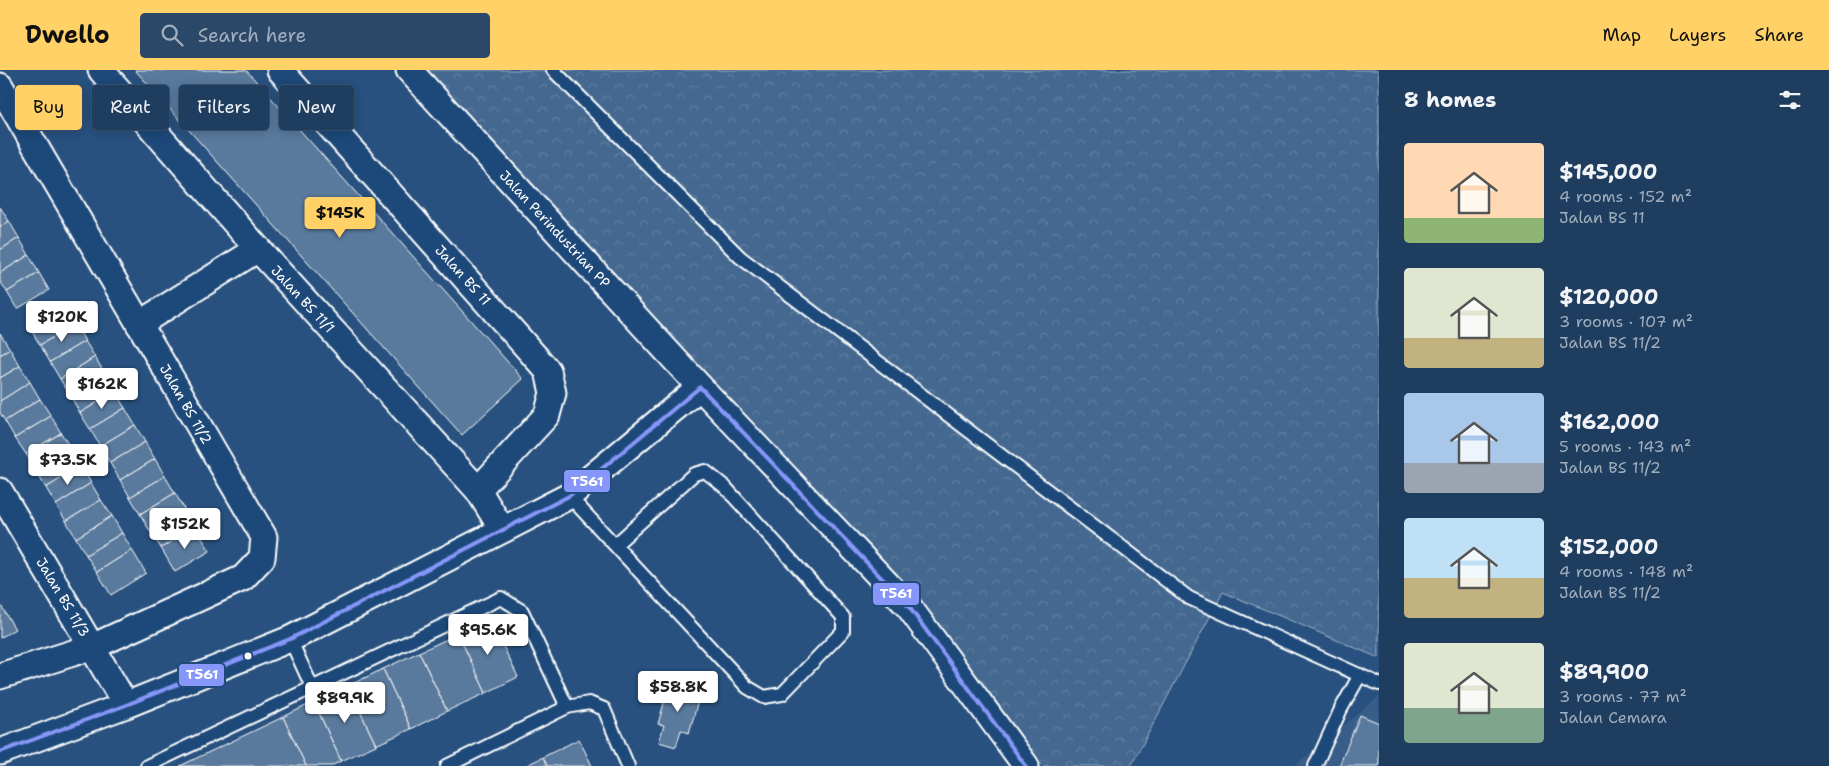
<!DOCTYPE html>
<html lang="en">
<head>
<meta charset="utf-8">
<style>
	:root { --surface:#1e3d5f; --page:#2b4868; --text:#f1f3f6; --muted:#a1aebd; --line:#3c5674; --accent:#ffd166 }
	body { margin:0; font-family:"Shantell Sans",sans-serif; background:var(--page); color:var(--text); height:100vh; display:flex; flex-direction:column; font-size:19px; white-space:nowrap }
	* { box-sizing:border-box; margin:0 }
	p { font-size:16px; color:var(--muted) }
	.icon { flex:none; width:28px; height:28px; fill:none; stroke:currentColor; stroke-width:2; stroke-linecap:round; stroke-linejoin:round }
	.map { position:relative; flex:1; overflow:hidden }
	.drawer { display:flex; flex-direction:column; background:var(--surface); width:450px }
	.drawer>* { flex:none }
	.hud { position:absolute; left:15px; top:15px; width:475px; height:45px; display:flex; gap:10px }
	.price { position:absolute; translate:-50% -42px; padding:0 11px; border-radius:5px; background:#fff; color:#222; font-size:16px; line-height:32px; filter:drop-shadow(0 1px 2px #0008) }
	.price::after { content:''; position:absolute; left:50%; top:30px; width:15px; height:11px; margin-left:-8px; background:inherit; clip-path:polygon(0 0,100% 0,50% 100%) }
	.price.selected { background:var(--accent); color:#111 }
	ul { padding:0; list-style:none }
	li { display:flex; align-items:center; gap:15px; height:125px; padding:0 25px }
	li span { display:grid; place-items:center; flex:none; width:140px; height:100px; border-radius:5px; color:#555 }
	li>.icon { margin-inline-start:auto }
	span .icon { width:60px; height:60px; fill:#fffc; stroke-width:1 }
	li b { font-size:21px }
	h2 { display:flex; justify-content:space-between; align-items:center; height:60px; padding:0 25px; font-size:21px }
	.chip { padding:0 18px; border-radius:5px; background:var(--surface); box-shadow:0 2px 12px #0003,0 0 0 1px var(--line); font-size:18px; line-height:45px }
	.chip.selected { background:var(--accent); color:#111 }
	header { display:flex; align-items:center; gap:30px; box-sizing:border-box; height:70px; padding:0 25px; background:var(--accent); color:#111 }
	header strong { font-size:24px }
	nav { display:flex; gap:28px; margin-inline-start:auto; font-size:18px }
	.search { width:350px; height:45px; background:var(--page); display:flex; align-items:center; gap:12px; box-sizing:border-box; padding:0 18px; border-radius:5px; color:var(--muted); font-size:19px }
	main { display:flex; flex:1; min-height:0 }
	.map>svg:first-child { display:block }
	.built { fill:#375d88 }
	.forest { fill:url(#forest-crowns); stroke:#a2b4c8 }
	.building { fill:#5a7a9d; stroke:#fff }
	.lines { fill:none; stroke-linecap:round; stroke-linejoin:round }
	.service-casing { stroke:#fff; stroke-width:16 }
	.minor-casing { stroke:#fff; stroke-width:29 }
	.service { stroke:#1f4a7a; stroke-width:12 }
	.minor { stroke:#1f4a7a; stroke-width:25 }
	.bus-1-casing { stroke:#1f4a7a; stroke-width:8 }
	.bus-1 { stroke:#8697f9; stroke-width:4 }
	.bus-dot { fill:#fff; stroke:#1f4a7a; stroke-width:2 }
	.labels { text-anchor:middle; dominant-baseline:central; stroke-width:4; stroke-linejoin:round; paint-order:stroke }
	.street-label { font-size:14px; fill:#fff; stroke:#1f4a7a }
	.line-badge { stroke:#1f4a7a; stroke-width:2 }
	.badge-label { font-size:14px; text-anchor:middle; font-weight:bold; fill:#fff }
</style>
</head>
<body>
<header>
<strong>Dwello</strong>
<div class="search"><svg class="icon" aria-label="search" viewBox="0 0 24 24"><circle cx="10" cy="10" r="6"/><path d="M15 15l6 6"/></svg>Search here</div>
<nav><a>Map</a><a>Layers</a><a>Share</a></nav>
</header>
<main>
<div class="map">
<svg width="1379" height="696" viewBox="0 0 1379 696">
	<defs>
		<pattern id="forest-crowns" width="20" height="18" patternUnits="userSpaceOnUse" patternTransform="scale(1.25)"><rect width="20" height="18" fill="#446890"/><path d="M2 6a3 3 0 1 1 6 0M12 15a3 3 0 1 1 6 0" fill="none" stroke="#607fa1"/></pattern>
	</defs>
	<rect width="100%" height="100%" fill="#28517f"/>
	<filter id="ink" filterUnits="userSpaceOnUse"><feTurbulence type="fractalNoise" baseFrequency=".02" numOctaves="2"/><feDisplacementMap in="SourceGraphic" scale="10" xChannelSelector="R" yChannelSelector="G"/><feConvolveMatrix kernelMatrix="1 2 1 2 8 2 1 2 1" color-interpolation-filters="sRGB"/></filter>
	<g filter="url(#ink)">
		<polygon class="built" points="1379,627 1379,696 1294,696"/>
		<polygon class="forest" points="424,0 1379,0 1379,588 1223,522 1131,696 1043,696"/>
		<g class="building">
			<polygon points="135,0 246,0 523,309 462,365"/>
			<polygon points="0,137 9,151 0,157"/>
			<polygon points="9,151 19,168 0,180 0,157"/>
			<polygon points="19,168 29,185 0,203 0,180"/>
			<polygon points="29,185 39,203 7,222 0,211 0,203"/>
			<polygon points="39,203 49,220 17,239 7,222"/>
			<polygon points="63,234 75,254 40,275 28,255"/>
			<polygon points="75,254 85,271 50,292 40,275"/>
			<polygon points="0,263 10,279 0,285"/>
			<polygon points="85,271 95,287 60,309 50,292"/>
			<polygon points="10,279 20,296 0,308 0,285"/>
			<polygon points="95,287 105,304 70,325 60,309"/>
			<polygon points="20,296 30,312 0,331 0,308"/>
			<polygon points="105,304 115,322 80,343 70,325"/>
			<polygon points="30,312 40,329 5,351 0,343 0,331"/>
			<polygon points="115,322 125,338 90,359 80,343"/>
			<polygon points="40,329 51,346 15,368 5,351"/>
			<polygon points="125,338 135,355 100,376 90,359"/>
			<polygon points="51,346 61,363 26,384 15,368"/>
			<polygon points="135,355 145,372 110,393 100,376"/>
			<polygon points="61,363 71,379 36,401 26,384"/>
			<polygon points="145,372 155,389 120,410 110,393"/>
			<polygon points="71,379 81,396 46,418 36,401"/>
			<polygon points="155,389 165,406 130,427 120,410"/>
			<polygon points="81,396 91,413 56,435 46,418"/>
			<polygon points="165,406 175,423 140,444 130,427"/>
			<polygon points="91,413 101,430 66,451 56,435"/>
			<polygon points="175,423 185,440 150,461 140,444"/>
			<polygon points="101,430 112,446 76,468 66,451"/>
			<polygon points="185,440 195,457 161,478 150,461"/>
			<polygon points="112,446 122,463 86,485 76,468"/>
			<polygon points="195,457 210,481 175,502 161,478"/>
			<polygon points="122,463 132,480 97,502 86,485"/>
			<polygon points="132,480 146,503 111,525 97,502"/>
			<polygon points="0,534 15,559 0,568"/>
			<polygon points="490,549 518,607 486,623 458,564"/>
			<polygon points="458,564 486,623 447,641 419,582"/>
			<polygon points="419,582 447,641 411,659 383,599"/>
			<polygon points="383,599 411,659 376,675 348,616"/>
			<polygon points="670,612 701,621 689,663 681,660 676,677 659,672 664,655 658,654"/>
			<polygon points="348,616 376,675 341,691 314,632"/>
			<polygon points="314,632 341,691 331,696 306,696 283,647"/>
			<polygon points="1360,645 1379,653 1379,696 1339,696"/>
			<polygon points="283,647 306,696 180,696"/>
			<polygon points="579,669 592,696 547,696 543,687"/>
			<polygon points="543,687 547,696 525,696"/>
		</g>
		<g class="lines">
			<g class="service-casing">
				<g id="service">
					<polyline points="553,0 740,187 1189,528 1379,614"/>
					<polyline points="569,426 747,617 764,627 782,624 843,561 843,547 725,417 705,401 694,404 615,475"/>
					<polyline points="290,569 313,619"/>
					<polyline points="147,696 501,528 522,541 567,637 589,633 604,639 628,696"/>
					<polyline points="447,696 567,637"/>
					<polyline points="1315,696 1341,639 1360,605"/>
				</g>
			</g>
			<g class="minor-casing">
				<g id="minor">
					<polyline points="101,0 258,179 478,420 502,459"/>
					<polyline points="280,0 548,301 553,323 547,345 478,420"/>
					<polyline points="409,0 700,317 909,537 1026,696"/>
					<polyline points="0,16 264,467 262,488 243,508 92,577 0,606"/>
					<polyline points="139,254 258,179"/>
					<polyline points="0,421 126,635"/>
					<polyline points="0,682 126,635 290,569 569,426 700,317"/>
				</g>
			</g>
			<use href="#service" class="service"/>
			<use href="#minor" class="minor"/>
			<g class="bus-1-casing">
				<polyline id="bus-1" points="0,682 126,635 290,569 569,426 700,317 909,537 1026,696"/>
			</g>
			<use href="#bus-1" class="bus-1"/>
		</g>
	</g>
	<circle class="bus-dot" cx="248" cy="586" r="4.5"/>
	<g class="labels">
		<g class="street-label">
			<text transform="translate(555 159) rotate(47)">Jalan Perindustrian PP</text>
			<text transform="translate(463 205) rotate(48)">Jalan BS 11</text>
			<text transform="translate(303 229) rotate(47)">Jalan BS 11/1</text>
			<text transform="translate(186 334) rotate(60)">Jalan BS 11/2</text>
			<text transform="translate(63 527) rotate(59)">Jalan BS 11/3</text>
		</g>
	</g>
	<g class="line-badge">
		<rect x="563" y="399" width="48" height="24" rx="5" fill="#8697f9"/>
		<rect x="872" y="512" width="48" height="24" rx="5" fill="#8697f9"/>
		<rect x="178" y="593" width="47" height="24" rx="5" fill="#8697f9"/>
	</g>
	<g class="badge-label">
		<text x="587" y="416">T561</text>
		<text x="896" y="528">T561</text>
		<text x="202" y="609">T561</text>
	</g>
</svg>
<b class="price selected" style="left:340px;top:169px">$145K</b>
<b class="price" style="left:62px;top:273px">$120K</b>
<b class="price" style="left:102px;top:340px">$162K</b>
<b class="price" style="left:68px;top:416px">$73.5K</b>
<b class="price" style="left:185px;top:480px">$152K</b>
<b class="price" style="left:488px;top:586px">$95.6K</b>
<b class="price" style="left:678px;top:643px">$58.8K</b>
<b class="price" style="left:345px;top:654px">$89.9K</b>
<div class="hud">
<a class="chip selected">Buy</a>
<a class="chip">Rent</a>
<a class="chip">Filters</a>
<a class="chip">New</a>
</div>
</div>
<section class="drawer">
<h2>8 homes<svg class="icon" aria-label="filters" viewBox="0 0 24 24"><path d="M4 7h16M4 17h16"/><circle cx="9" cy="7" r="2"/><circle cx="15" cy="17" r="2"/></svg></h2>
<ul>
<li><span style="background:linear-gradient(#ffd9b3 75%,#8fb573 0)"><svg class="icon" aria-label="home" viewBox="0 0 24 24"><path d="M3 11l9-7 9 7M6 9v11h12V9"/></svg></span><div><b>$145,000</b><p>4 rooms · 152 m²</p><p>Jalan BS 11</p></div></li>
<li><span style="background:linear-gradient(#dfe7d0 70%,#c2b280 0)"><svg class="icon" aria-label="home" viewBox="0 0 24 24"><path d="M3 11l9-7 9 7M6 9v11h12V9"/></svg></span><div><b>$120,000</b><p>3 rooms · 107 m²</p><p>Jalan BS 11/2</p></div></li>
<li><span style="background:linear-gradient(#a9c7e8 70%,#9aa5b1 0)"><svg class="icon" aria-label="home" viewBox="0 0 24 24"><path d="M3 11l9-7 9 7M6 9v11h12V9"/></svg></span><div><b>$162,000</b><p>5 rooms · 143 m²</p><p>Jalan BS 11/2</p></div></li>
<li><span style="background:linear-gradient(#bfe0f5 60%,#c2b280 0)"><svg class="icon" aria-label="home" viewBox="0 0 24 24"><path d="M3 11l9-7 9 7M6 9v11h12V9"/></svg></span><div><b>$152,000</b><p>4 rooms · 148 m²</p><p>Jalan BS 11/2</p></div></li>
<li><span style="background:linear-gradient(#dfe7d0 65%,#7fa58c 0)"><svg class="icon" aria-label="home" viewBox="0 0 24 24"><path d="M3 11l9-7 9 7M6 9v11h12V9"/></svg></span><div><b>$89,900</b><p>3 rooms · 77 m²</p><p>Jalan Cemara</p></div></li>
</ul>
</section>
</main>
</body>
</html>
